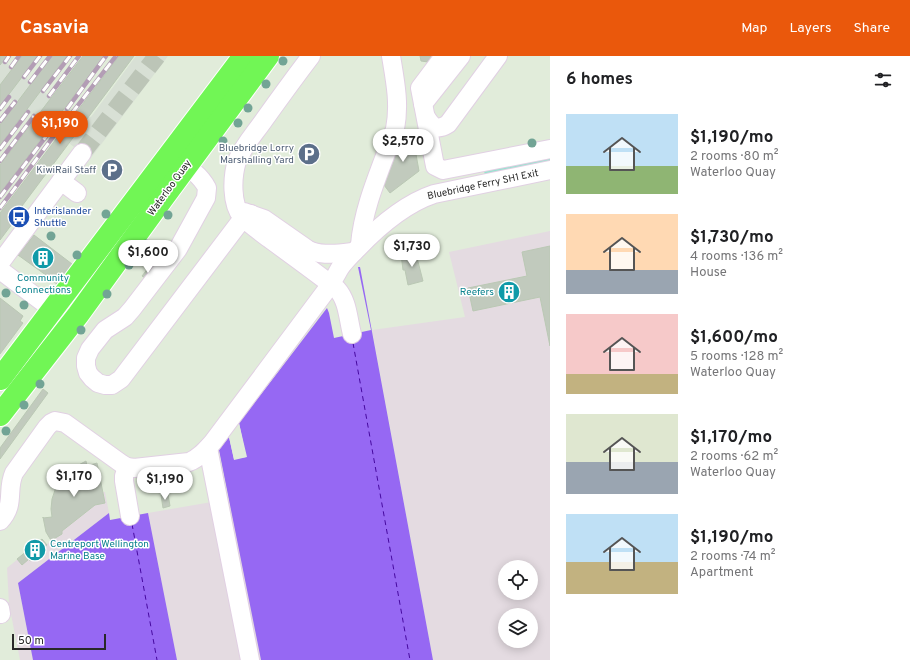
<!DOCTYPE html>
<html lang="en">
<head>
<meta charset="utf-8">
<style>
	:root { --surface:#fff; --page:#f6f6f6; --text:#202124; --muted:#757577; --accent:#ea580c }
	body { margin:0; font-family:Overpass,sans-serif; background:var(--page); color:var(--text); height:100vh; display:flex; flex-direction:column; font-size:15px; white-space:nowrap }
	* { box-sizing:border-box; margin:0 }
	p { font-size:13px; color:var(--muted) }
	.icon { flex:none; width:22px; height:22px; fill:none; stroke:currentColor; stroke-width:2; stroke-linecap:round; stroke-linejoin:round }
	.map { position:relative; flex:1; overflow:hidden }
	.panel { display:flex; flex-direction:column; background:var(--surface); width:360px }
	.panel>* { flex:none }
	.buttons { position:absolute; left:498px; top:504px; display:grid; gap:8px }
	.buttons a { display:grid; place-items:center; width:40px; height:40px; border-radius:50%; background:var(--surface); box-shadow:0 2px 10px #0003; font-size:20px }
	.scale { position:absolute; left:12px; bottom:10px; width:94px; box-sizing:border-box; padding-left:4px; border:2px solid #292929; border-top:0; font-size:11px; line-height:14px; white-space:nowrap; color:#292929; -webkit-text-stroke:3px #fff; paint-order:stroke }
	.price { position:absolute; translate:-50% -34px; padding:0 9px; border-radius:14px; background:#fff; color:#222; font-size:13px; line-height:26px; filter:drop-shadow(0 1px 2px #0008) }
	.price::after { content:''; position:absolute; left:50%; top:24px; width:12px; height:9px; margin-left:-6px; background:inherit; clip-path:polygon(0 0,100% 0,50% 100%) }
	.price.current { background:var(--accent); color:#fff }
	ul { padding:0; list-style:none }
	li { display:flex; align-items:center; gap:12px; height:100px; padding:0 16px }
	li span { display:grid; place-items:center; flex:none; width:112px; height:80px; border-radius:0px; color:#555 }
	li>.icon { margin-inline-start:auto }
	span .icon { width:48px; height:48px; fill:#fffc; stroke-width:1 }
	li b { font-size:17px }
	h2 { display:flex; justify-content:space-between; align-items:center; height:48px; padding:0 16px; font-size:17px }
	header { display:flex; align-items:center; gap:24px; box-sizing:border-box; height:56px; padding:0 20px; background:var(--accent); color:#fff }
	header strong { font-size:19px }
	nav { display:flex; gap:22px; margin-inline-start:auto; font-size:14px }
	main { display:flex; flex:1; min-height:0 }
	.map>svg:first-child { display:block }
	.industrial { fill:#e4dbe1; fill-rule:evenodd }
	.green { fill:#94e5cf }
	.plaza { fill:#d8e0d5 }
	.water { fill:#9668f3 }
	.pier { fill:#e1ecda }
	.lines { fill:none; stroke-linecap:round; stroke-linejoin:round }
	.ferry { stroke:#45089f; stroke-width:1; stroke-dasharray:5 4; stroke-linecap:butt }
	.building { fill:#c1cabd; stroke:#bac8b4 }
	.minor-tunnel { stroke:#bcc5b7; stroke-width:18; stroke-dasharray:18 9; stroke-linecap:butt }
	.minor-casing { stroke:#e1d0e3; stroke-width:20 }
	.major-casing { stroke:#fff; stroke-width:24 }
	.minor { stroke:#fff; stroke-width:18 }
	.major { stroke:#71f655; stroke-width:22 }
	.rail-casing { stroke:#b39db5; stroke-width:4.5 }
	.rail { stroke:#fff; stroke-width:3; stroke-dasharray:9; stroke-linecap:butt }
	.tree { fill:#72a495 }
	.labels { text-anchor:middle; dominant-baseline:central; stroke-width:3; stroke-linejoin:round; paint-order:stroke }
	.service-label { font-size:10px; fill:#4e5e75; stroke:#fff; text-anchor:end }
	.street-label { font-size:10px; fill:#292929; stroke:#fff }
	.transit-label { font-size:10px; fill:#164399; stroke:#fff; text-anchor:start }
	.culture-label { font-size:10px; fill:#0d838f; stroke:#fff }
</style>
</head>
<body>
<header>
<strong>Casavia</strong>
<nav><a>Map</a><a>Layers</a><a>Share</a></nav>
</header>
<main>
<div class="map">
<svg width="550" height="604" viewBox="0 0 550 604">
	<rect width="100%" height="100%" fill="#e1ecda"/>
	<g class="industrial">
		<path d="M550 175V604H433L372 274 465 261 449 196ZM505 511H531V537H505ZM505 559H531V585H505Z"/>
		<polygon points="103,436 105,436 109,457 18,527 33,604 20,604 9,548 7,512 18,503 29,503 30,504 36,497 51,485 52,486 52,484 62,478 62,475 95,449 105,447"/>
		<polygon points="229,443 261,604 177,604 148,457"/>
	</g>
	<polygon class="green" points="550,102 550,107 485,120 484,114"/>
	<polygon class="plaza" points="136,0 168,0 90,103 0,35 0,2 78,62 91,61"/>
	<g class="water">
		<polygon points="358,211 360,211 433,604 261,604 219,394 229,381 234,403 246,401 239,367 327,252 329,257 334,282 371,274"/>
		<polygon points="109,457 110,464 148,457 177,604 33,604 18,527"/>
	</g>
	<polygon class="pier" points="239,367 247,401 234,404 229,381 230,380 235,401 244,399 238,369"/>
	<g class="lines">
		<g class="ferry">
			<polyline points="353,287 410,604"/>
			<polyline points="132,468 157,604"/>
		</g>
	</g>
	<g class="building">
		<polygon points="0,0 7,0 0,9"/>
		<polygon points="22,0 38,0 0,50 0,29"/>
		<polygon points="52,0 67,0 0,89 0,69"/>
		<polygon points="83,0 104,0 0,137 0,109"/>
		<polygon points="119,0 134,0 22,150 24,152 0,184 0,157"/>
		<polygon points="420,0 431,0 428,6 421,5"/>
		<polygon points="412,76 419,115 390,137 384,129 402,77"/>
		<polygon points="34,179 72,208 57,228 49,223 50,222 18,199"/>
		<polygon points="550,190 550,290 540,241 473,255 468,232 527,220 522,196"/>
		<polygon points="415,194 423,225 408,229 405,214 403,214 401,198"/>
		<polygon points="149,211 154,215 148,224 142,220"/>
		<polygon points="0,242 23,260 20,265 23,267 0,298"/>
		<polygon points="43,333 48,337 0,403 0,392"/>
		<polygon points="86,405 87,410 97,407 105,447 95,449 62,475 62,478 52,484 53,486 52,486 46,476 43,461 43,462 52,461 51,453 52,443 56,431 61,423 68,416 73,412"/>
		<polygon points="168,438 170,450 163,452 161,439"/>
		<polygon points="42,483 47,489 36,497 38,499 30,505 29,503 22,509 17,503"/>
	</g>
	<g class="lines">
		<polyline class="minor-tunnel" points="82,97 157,0"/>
		<g class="minor-casing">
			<g id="minor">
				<path d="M311 0C295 21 279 43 264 64 255 77 243 90 237 105 232 121 231 148 242 161 250 169 262 177 271 184 293 200 315 216 337 233 348 245 348 263 352 278"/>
				<polyline points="444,0 420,32 435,110 443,114 550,93"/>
				<polyline points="423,48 461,0"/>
				<path d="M426 61C432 71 437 75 448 68L498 0"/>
				<path d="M175 107C187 107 202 122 207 132L206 142 178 193 132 253 125 261 105 274 90 293 86 302V310L88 317 92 322 98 327 105 329H112L121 323 243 162 246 159 251 158"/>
				<polyline points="61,125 77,137"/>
				<path d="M244 156 264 163 307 193C321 201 338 197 354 196"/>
				<path d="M360 189C363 150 382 110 395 73 400 48 395 24 391 0"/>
				<polyline points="0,207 82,97"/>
				<polyline points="0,214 52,253"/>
				<polyline points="208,392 250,604"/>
				<polyline points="127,411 124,420 124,425 130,460"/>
				<path d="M0 465C16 448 6 435 14 417L47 371 51 367 55 365 65 367 122 408 127 411 134 412 189 406C199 402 206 394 213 386L331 228C334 223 337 217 340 212 345 205 351 199 357 193 378 171 404 148 434 138L550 114"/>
				<polyline points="0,552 1,558"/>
			</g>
		</g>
		<g class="major-casing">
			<g id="major">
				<polyline points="0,323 244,0"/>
				<polyline points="0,359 78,259 163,142 268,0"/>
			</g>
		</g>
		<use href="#minor" class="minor"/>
		<use href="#major" class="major"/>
		<g class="rail-casing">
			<g id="rail">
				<polyline points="5,6 9,0"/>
				<polyline points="11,11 19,0"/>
				<polyline points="24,21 40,0"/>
				<polyline points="30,26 50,0"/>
				<polyline points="43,35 70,0"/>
				<polyline points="49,40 79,0"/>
				<polyline points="0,53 9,41"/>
				<polyline points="67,53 106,0"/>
				<polyline points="72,57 116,0"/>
				<polyline points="0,65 15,46"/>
				<polyline points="0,93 28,56"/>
				<polyline points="0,105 34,60"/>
				<polyline points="0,141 51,74"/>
				<polyline points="0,152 56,77"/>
			</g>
		</g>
		<use href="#rail" class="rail"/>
	</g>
	<g class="tree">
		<circle cx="283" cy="5" r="4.5"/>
		<circle cx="266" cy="28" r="4.5"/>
		<circle cx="248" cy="52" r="4.5"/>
		<circle cx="238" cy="67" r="4.5"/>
		<circle cx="223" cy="85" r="4.5"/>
		<circle cx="532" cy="87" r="4.5"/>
		<circle cx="106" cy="158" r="4.5"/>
		<circle cx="168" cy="159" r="4.5"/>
		<circle cx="51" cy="180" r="4.5"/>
		<circle cx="146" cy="188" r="4.5"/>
		<circle cx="77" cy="199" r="4.5"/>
		<circle cx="129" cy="209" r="4.5"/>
		<circle cx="6" cy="237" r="4.5"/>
		<circle cx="107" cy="238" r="4.5"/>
		<circle cx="24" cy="249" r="4.5"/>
		<circle cx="81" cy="274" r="4.5"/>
		<circle cx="40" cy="328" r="4.5"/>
		<circle cx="24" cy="349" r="4.5"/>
		<circle cx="6" cy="375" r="4.5"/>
	</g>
	<defs>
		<g id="parking-disc" transform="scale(1.15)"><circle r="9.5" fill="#5c6f8a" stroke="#fff"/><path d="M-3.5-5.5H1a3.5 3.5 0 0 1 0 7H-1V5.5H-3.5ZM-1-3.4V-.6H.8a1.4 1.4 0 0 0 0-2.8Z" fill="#fff"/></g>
		<g id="bus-disc" transform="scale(1.15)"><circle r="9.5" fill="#1a4fb4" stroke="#fff"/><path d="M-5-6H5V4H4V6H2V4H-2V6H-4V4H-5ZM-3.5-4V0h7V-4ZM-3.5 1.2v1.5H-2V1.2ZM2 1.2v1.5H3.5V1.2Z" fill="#fff"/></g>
		<g id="building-disc" transform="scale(1.15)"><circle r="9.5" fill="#0f9aa8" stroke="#fff"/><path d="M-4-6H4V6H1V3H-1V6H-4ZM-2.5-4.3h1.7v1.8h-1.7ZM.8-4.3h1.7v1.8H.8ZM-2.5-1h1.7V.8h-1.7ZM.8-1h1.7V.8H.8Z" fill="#fff"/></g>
	</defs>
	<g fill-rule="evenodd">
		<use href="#parking-disc" x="309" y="98"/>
		<use href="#parking-disc" x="112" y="114"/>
		<use href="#bus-disc" x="19" y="161"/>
		<use href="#building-disc" x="43" y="202"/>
		<use href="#building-disc" x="509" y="236"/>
		<use href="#building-disc" x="35" y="494"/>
	</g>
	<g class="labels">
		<g class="service-label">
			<text x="294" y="92">Bluebridge Lorry<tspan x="294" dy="12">Marshalling Yard</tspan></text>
			<text x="96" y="114">KiwiRail Staff</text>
		</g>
		<g class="street-label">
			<text transform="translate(483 129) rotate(-12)">Bluebridge Ferry SH1 Exit</text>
			<text transform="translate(170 132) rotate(-54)">Waterloo Quay</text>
		</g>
		<g class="transit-label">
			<text x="34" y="155">Interislander<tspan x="34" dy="12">Shuttle</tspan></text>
		</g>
		<g class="culture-label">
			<text x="43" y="222">Community<tspan x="43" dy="12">Connections</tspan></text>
			<text x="494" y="236" text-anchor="end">Reefers</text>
			<text x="50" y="488" text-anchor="start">Centreport Wellington<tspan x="50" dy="12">Marine Base</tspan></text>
		</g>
	</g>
</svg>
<div class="buttons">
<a><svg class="icon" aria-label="locate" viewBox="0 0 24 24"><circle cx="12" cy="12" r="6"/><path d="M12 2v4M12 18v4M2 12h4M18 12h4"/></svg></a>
<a><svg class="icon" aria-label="layers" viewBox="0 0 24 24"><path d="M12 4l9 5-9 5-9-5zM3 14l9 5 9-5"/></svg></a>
</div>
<div class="scale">50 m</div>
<b class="price current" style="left:60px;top:89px">$1,190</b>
<b class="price" style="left:403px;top:107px">$2,570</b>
<b class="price" style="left:412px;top:212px">$1,730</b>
<b class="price" style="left:148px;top:218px">$1,600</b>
<b class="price" style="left:74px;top:442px">$1,170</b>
<b class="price" style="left:165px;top:445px">$1,190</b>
</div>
<section class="panel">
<h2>6 homes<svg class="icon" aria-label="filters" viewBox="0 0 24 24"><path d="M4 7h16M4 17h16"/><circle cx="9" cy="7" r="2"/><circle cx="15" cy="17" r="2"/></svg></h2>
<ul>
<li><span style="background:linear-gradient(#bfe0f5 65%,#8fb573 0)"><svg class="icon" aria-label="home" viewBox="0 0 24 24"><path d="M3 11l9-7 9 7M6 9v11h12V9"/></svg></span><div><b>$1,190/mo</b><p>2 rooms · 80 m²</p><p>Waterloo Quay</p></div></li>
<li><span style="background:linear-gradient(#ffd9b3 70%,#9aa5b1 0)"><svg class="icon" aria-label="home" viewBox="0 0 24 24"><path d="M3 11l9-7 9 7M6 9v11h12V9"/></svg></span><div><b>$1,730/mo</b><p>4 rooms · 136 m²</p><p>House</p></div></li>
<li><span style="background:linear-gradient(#f6c9c9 75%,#c2b280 0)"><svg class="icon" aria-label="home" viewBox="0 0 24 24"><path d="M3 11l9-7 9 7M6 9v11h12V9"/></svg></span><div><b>$1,600/mo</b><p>5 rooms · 128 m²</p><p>Waterloo Quay</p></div></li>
<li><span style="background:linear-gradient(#dfe7d0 60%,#9aa5b1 0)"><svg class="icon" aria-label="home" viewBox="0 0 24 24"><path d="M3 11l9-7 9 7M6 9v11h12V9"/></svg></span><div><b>$1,170/mo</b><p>2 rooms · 62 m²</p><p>Waterloo Quay</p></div></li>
<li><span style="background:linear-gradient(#bfe0f5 60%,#c2b280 0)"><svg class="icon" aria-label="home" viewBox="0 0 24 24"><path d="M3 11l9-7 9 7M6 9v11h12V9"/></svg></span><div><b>$1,190/mo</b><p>2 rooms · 74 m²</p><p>Apartment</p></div></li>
</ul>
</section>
</main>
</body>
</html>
